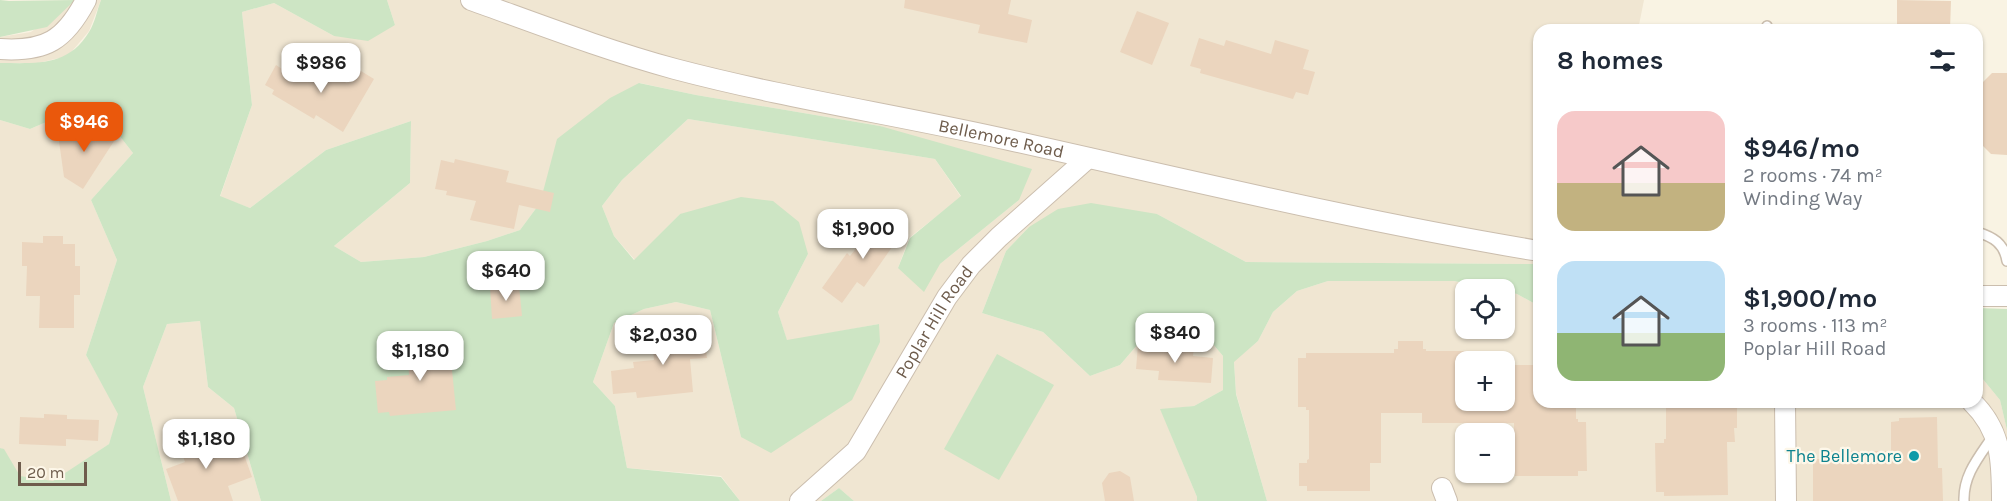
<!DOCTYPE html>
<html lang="en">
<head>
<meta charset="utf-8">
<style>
	:root { --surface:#fff; --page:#f2f2f3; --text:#1f2937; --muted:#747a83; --accent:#ea580c }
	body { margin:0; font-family:Karla,sans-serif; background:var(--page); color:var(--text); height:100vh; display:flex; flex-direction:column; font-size:22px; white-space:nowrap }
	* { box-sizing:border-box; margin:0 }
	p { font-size:20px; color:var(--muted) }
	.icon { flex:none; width:33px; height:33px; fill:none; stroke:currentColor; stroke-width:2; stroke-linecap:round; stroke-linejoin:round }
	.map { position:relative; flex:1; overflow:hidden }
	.details { position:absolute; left:1533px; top:24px; width:450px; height:384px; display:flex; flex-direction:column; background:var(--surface); border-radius:18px; box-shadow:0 2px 4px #0004 }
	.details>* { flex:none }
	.tools { position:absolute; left:1455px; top:279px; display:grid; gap:12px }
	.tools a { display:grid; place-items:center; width:60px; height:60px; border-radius:12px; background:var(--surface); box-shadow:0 2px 4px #0004; font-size:30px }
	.scale { position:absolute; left:18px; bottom:15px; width:69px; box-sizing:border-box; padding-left:6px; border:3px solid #6e5c4c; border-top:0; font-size:16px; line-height:21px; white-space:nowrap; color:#6e5c4c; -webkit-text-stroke:4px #fdf7e9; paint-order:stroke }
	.price { position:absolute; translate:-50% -51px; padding:0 14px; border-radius:12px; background:#fff; color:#222; font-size:20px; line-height:39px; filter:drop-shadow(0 2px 3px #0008) }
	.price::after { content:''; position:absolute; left:50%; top:36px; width:18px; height:14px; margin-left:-9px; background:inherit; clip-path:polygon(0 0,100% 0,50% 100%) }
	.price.current { background:var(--accent); color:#fff }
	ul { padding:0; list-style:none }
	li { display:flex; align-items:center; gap:18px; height:150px; padding:0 24px }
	li span { display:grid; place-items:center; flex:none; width:168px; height:120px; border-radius:18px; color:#555 }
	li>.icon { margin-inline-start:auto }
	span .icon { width:72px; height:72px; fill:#fffc; stroke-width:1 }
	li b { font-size:26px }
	h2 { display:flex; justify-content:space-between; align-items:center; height:72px; padding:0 24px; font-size:26px }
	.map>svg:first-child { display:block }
	.residential { fill:#f0e6d2; fill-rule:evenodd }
	.green { fill:#cde5c4 }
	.building { fill:#ebd5be }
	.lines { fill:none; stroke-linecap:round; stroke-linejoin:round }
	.lane-casing { stroke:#cbbeae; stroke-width:12 }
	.street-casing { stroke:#cbbeae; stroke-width:22 }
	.lane { stroke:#fff; stroke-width:9 }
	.street { stroke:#fff; stroke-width:20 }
	.culture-dot { fill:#0f9aa8; stroke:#fdf7e9; stroke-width:2 }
	.labels { text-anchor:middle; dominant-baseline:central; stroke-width:4.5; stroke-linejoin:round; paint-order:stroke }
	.street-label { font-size:18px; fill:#6e5c4c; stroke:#fdf7e9 }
	.culture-label { font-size:18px; fill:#0d838f; stroke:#fdf7e9; text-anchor:end }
</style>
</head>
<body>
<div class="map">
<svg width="2007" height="501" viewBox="0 0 2007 501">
	<rect width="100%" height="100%" fill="#f9f3e3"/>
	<g class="residential">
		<polygon points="75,0 101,0 89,31 68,56 38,63 0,63 0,37 31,32"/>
		<polygon points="387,0 1644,0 1638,30 1539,30 1539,264 1246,262 1157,214 1029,227 1006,251 982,313 1043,332 1090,376 1120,365 1144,337 1172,321 1202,331 1223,356 1223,390 1194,406 1161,410 1197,497 1197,501 854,501 839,488 821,501 740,501 721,476 627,468 615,406 593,382 614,323 644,309 676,302 710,310 741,437 879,324 787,341 778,312 808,254 680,214 635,260 614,236 602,206 622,180 688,119 935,159 961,197 909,238 898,268 940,264 1019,200 880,126 696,95 640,83 540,203 520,230 487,241 424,257 361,262 334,246 410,183 411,121 326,150 250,208 220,197 252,105 242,12 274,3 334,36 395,25"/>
		<polygon points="93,102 133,153 91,200 117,260 86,355 119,414 109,444 53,482 20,477 4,450 0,448 0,120 30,129"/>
		<path d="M1328 281H1454L1496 289 1466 290V328H1504L1505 291 1517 294 1539 306V402H1977V372L2000 400 2007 430V501H1267L1236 393 1234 361 1258 341 1273 312 1297 291ZM1466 362H1504V400H1466ZM1466 434H1504V472H1466Z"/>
		<polygon points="200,321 208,387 234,408 261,501 171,501 143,387 167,324"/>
	</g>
	<g class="green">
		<polygon points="0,0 9,1 75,0 47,27 0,37"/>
		<path d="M101 0H387L395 25 368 41 334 36 274 3 242 12 252 105 220 196 250 208 326 150 411 121 410 183 334 246 361 262 424 257 487 241 520 230 540 203 557 139 610 98 639 83 696 95 880 126 1032 169 1019 200 940 264 924 292 898 268 910 238 961 196 935 159 688 119 622 180 602 206 614 236 634 260 680 214 741 197 773 201 799 222 808 254 778 312 787 340 879 324 880 342 852 400 771 453 741 437 710 310 676 302 644 309 614 323 593 382 615 406 627 468 721 477 740 501H261L234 408 208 387 200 321 167 324 143 387 171 501H0V448L4 449 20 476 53 481 109 444 118 414 86 355 117 260 91 200 133 153 93 102 30 129 0 120V63C36 63 68 67 89 32 95 23 97 10 101 0Z"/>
		<polygon points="1091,203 1157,214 1246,262 1539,264 1539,306 1517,294 1505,291 1504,290 1454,281 1328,281 1297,291 1273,312 1258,341 1234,362 1236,394 1267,501 1197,501 1197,497 1160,409 1194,406 1223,390 1223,356 1202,331 1171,321 1144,337 1120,365 1090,376 1043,332 982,313 1006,251 1029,227 1058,209"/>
		<polygon points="1977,308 2007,309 2007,430 2000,400 1977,372"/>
		<polygon points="997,354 1054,385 999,480 944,449"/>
		<polygon points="839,488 854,501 821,501"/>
	</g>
	<g class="building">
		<polygon points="905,0 1011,0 1008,14 1032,20 1027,43 978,33 980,25 904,8"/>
		<polygon points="1897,0 1951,1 1950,30 1897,30"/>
		<polygon points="1137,11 1169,23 1152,65 1120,52"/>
		<polygon points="1199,38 1224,46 1226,40 1271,54 1275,40 1309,50 1303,69 1315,72 1308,95 1296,92 1293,99 1200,73 1201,69 1190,66"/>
		<polygon points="276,65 285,71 287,68 298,75 300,71 313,78 320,69 347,83 356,68 374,79 343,132 316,115 314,119 272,94 274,90 265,85"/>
		<polygon points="1992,73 2007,73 2007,155 1991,154 1977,140 1977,88"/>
		<polygon points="107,128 116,138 83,189 64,177 58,134"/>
		<polygon points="455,159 509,171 506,182 554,193 550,212 519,205 514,229 470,220 476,201 446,195 447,191 435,189 441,160 454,163"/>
		<polygon points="883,215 904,230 864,287 857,282 842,303 822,288 847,253 850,256"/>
		<polygon points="43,236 63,236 63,244 75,244 75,266 80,266 80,295 74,295 74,328 39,328 40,296 26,296 27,266 22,266 22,242 43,243"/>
		<polygon points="519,285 522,316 492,319 490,287"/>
		<polygon points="676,327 677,336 704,333 707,358 690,359 693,392 637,398 636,392 613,394 611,371 634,368 633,362 654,360 651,329"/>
		<polygon points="440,334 441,351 450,350 456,410 390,416 389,412 378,413 375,381 387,380 387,377 409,375 407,346 422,344 421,336"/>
		<polygon points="1398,341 1423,341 1423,349 1426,349 1426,351 1466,351 1466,400 1504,400 1504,365 1539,365 1539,402 1576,402 1576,419 1578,419 1578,422 1586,422 1587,471 1578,471 1578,476 1515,476 1514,423 1422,423 1422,413 1381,413 1381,463 1370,463 1370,491 1307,491 1307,486 1299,486 1299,463 1307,463 1307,460 1309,459 1309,410 1306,410 1306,407 1298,407 1298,358 1306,358 1306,353 1394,353 1394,349 1398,349"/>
		<polygon points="1161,344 1194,348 1193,356 1213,358 1211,383 1158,380 1159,371 1136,369 1138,345 1161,347"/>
		<polygon points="1666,402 1737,402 1737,428 1734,428 1735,442 1727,442 1728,495 1664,496 1664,492 1656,492 1655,443 1664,443 1664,439 1666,439"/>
		<polygon points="44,414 67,415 67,419 99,420 98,441 66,439 66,446 19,444 20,417 44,418"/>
		<polygon points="1937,417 1938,468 1942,468 1943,501 1813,501 1813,459 1822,459 1821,451 1891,451 1891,422 1899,421 1899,418"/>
		<polygon points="208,426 219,458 242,449 252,477 228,486 233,501 178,501 166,469 185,462 176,438"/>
		<polygon points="1120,471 1130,477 1134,501 1105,501 1102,483 1109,473"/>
	</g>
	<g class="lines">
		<g class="lane-casing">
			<g id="lane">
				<polyline points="1767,26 1768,30"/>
				<path d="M1977 232C1993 237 2004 243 2007 261"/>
				<path d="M1964 501C1963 475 1979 457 1993 436"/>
			</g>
		</g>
		<g class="street-casing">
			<g id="street">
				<path id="s1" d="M471 0C538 24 605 50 675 69 785 98 898 115 1009 140 1185 179 1361 222 1539 251"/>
				<path d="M0 49C46 52 65 40 86 0"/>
				<polyline points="1977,296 2007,296"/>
				<polyline points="1785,402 1786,501"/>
				<path d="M1972 402C2002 431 2002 462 2002 501"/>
				<polyline points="1442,488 1447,501"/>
				<path id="s2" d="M800 501 856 451 947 297 971 265 999 237 1088 158"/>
			</g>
		</g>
		<use href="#lane" class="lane"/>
		<use href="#street" class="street"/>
	</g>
	<circle class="culture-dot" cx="1914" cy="456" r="6"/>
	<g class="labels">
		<g class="street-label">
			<text stroke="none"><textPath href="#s1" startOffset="549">Bellemore Road</textPath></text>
			<text stroke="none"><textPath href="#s2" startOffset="226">Poplar Hill Road</textPath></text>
		</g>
		<g class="culture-label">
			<text x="1902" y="456">The Bellemore</text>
		</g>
	</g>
</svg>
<div class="tools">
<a><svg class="icon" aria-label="locate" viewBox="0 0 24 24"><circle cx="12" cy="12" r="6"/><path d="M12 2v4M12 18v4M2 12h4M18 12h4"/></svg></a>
<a>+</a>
<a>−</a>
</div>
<div class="scale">20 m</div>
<b class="price" style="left:321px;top:94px">$986</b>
<b class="price current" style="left:84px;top:153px">$946</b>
<b class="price" style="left:863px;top:260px">$1,900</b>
<b class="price" style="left:506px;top:302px">$640</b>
<b class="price" style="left:1175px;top:364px">$840</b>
<b class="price" style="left:663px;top:366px">$2,030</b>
<b class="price" style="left:420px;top:382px">$1,180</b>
<b class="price" style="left:206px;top:470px">$1,180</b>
<section class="details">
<h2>8 homes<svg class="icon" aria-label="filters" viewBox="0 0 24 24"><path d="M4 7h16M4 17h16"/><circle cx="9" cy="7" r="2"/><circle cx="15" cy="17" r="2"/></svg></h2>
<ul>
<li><span style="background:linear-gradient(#f6c9c9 60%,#c2b280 0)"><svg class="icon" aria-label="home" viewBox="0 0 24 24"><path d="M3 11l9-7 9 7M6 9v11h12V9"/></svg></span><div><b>$946/mo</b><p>2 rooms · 74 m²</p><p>Winding Way</p></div></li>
<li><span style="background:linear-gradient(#bfe0f5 60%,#8fb573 0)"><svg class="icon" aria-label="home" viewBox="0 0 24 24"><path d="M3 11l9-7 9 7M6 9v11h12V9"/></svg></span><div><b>$1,900/mo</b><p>3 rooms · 113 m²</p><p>Poplar Hill Road</p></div></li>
</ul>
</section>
</div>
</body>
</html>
